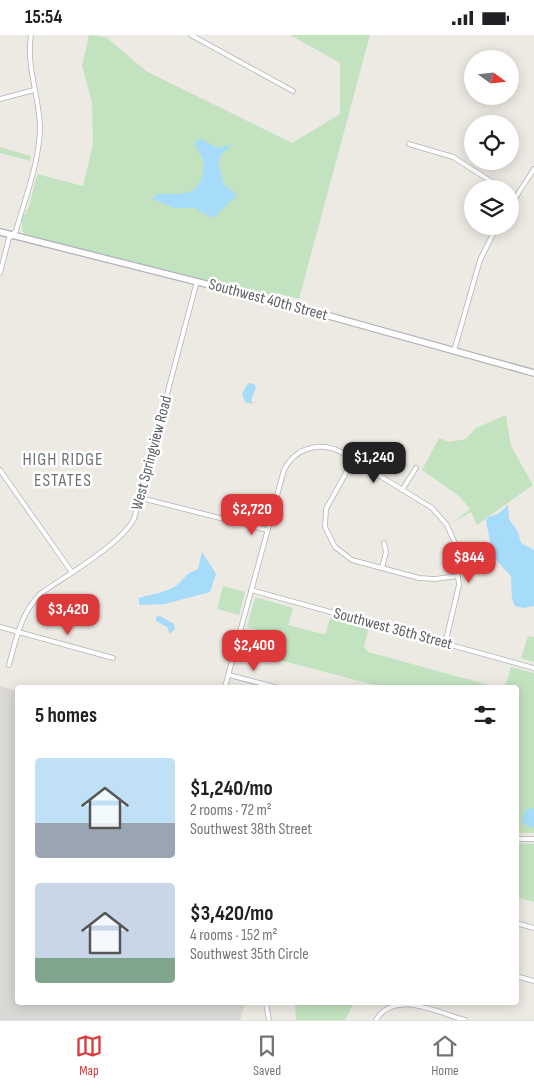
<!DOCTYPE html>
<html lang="en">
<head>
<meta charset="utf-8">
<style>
	:root { --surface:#fff; --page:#f6f6f6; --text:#202124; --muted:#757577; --line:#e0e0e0; --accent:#dd383a }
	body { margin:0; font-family:"Sofia Sans Condensed",sans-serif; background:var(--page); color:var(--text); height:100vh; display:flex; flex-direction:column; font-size:19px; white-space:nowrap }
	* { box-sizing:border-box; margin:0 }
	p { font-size:16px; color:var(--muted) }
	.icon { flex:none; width:28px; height:28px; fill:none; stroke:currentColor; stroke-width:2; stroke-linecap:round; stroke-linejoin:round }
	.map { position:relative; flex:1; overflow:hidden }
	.sheet { position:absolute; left:15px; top:650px; width:504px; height:320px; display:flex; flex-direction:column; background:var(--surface); border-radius:5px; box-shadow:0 2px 12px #0003 }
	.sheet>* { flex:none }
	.needle { width:32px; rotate:105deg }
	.fabs { position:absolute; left:464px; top:15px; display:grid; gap:10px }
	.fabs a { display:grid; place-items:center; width:55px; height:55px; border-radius:50%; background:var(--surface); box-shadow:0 2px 12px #0003; font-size:25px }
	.price { position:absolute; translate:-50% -42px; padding:0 11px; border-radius:10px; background:var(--accent); color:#fff; font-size:16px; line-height:32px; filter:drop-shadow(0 1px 2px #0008) }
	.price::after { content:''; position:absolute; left:50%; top:30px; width:15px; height:11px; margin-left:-8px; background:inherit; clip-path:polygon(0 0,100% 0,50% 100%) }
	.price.active { background:#222; color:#fff }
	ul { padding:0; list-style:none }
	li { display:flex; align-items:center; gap:15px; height:125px; padding:0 20px }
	li span { display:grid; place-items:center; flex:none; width:140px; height:100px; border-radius:5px; color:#555 }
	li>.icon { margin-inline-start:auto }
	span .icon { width:60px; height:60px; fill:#fffc; stroke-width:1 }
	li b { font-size:21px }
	h2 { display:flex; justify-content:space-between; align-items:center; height:60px; padding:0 20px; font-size:21px }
	.status { display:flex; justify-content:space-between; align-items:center; height:35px; padding:0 25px; background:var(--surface); direction:ltr }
	.status svg { height:14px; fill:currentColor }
	.menu { display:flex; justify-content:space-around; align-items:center; height:70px; border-top:1px solid var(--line); background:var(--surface); font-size:14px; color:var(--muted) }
	.menu a { display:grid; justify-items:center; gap:2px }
	.menu .active { color:var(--accent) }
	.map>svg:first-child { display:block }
	.industrial { fill:#dbd9d5 }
	.green { fill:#c3e3c0 }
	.water { fill:#a6dcf9 }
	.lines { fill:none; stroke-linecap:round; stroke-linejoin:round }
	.minor-casing { stroke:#b0b4b7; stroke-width:5.5 }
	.secondary-casing { stroke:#afb3b7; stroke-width:8 }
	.minor { stroke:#fff; stroke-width:4 }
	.secondary { stroke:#fff; stroke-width:5.5 }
	.labels { text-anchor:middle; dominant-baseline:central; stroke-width:5; stroke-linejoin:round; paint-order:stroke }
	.street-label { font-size:16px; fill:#5b5f62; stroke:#fff }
	.neighbourhood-label { font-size:18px; letter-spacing:1px; fill:#6c7174; stroke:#fff }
</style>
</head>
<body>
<div class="status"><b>15:54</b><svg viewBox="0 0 49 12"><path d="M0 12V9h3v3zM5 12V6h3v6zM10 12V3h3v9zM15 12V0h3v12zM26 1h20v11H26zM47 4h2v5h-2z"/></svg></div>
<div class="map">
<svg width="534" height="985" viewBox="0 0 534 985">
	<rect width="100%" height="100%" fill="#ede9e3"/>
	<polygon class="industrial" points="0,651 17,656 18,968 245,968 240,985 0,985"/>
	<g class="green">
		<polygon points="89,0 106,2 146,36 292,108 340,79 340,28 290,0 370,0 299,264 276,258 261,260 26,200 22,196 22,183 29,172 37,139 83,151 93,109 92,67 82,31"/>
		<polygon points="0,112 31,121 30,126 0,118"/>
		<polygon points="506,380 511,411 533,450 477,490 471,477 452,488 470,474 459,461 422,435 439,403 449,407 466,404 476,393"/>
		<polygon points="223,551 245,557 239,580 217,574"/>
		<polygon points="255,562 293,573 288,590 322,599 326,598 330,583 369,593 364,611 368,617 496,652 382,652 261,620 267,598 247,592"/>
		<polygon points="528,601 534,602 534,627 521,623"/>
		<polygon points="511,632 534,638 534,798 516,798 516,652 505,652"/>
		<polygon points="516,808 534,809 534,867 516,862"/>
		<polygon points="295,968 354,968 345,985 296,985"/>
	</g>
	<g class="water">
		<path d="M201 104 217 113 232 109 220 121 219 131 224 149 237 160 213 183 194 173H174L152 164 158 159C175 158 194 164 201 144 204 138 204 132 203 125 201 118 196 114 194 107Z"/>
		<polygon points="248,348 254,349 256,352 251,365 253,369 245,367 242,359"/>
		<polygon points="508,470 509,484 518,497 521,508 534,515 534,571 523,573 515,571 512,564 511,541 493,522 486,486 488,482 498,479"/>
		<path d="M202 517 216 539 210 557 165 569 139 570V563C151 559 166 558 177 550 188 541 182 541 198 534Z"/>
		<polygon points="160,581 174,589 175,594 170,599 167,592 156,586 156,582"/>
		<polygon points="534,773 534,793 524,789 522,784 526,775"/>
	</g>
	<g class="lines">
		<g class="minor-casing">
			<g id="minor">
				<polyline points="191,0 293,56"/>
				<polyline points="0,64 34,55"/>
				<polyline points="409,109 453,122 503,154"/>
				<polyline points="510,171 534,134"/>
				<path d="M0 238 9 203 16 196C25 163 40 126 40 91 39 60 26 32 31 0"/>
				<polyline points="454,316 480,225 497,191"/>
				<polyline points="353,425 326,474 325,492 335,512 352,525 419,543 435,544 458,541"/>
				<polyline points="0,435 71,536"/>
				<polyline points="402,455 416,433"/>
				<polyline points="141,463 267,495"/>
				<polyline points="382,533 386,517 384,508"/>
				<polyline points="251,555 534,633"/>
				<polyline points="0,592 113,623"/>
				<path d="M9 630C16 604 21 578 40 559 65 541 120 510 134 484L197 246"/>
				<polyline points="229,640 275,652"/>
				<path d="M225 652 284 435C295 413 319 406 341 417L432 473 447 490 454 506 459 550 445 609"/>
				<polyline points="516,804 534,804"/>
				<polyline points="516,888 534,893"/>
				<polyline points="516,941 534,946"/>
				<polyline points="266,968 269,985"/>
				<path d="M376 985C394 954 439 978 465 985"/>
			</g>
		</g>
		<g class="secondary-casing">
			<polyline id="secondary" points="0,197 297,272 534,338"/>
		</g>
		<use href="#minor" class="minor"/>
		<use href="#secondary" class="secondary"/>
	</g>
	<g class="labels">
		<g class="street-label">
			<text transform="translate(268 265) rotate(15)">Southwest 40th Street</text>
			<text transform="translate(152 418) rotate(-75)">West Springview Road</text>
			<text transform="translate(393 594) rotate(15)">Southwest 36th Street</text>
		</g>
		<g class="neighbourhood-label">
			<text x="63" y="424">HIGH RIDGE<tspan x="63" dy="21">ESTATES</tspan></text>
		</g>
	</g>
</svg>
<div class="fabs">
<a><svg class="needle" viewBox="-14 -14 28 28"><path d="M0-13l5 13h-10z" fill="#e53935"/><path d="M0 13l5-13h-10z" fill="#757577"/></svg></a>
<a><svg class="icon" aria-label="locate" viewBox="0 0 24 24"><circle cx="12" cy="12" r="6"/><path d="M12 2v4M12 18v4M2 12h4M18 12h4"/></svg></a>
<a><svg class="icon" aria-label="layers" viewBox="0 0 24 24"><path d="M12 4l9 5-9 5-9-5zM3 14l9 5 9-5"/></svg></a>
</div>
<b class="price active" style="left:374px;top:449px">$1,240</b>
<b class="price" style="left:252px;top:501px">$2,720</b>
<b class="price" style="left:469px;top:549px">$844</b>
<b class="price" style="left:68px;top:601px">$3,420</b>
<b class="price" style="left:254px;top:637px">$2,400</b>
<section class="sheet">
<h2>5 homes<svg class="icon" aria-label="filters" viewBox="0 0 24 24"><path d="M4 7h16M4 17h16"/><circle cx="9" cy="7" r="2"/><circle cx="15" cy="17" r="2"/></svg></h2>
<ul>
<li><span style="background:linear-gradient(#bfe0f5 65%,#9aa5b1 0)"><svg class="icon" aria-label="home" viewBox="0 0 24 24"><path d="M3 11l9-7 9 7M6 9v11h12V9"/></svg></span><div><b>$1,240/mo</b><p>2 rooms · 72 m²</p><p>Southwest 38th Street</p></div></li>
<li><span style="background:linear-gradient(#c9d6e8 75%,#7fa58c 0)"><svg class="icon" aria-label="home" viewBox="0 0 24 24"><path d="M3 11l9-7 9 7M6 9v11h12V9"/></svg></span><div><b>$3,420/mo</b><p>4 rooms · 152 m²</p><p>Southwest 35th Circle</p></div></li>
</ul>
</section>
</div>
<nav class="menu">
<a class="active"><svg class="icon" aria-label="map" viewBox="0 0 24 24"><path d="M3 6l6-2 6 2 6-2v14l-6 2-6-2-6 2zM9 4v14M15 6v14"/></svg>Map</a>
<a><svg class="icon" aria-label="saved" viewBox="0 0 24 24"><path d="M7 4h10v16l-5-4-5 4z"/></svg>Saved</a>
<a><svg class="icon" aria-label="home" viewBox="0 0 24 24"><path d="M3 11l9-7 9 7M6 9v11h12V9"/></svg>Home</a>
</nav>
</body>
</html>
